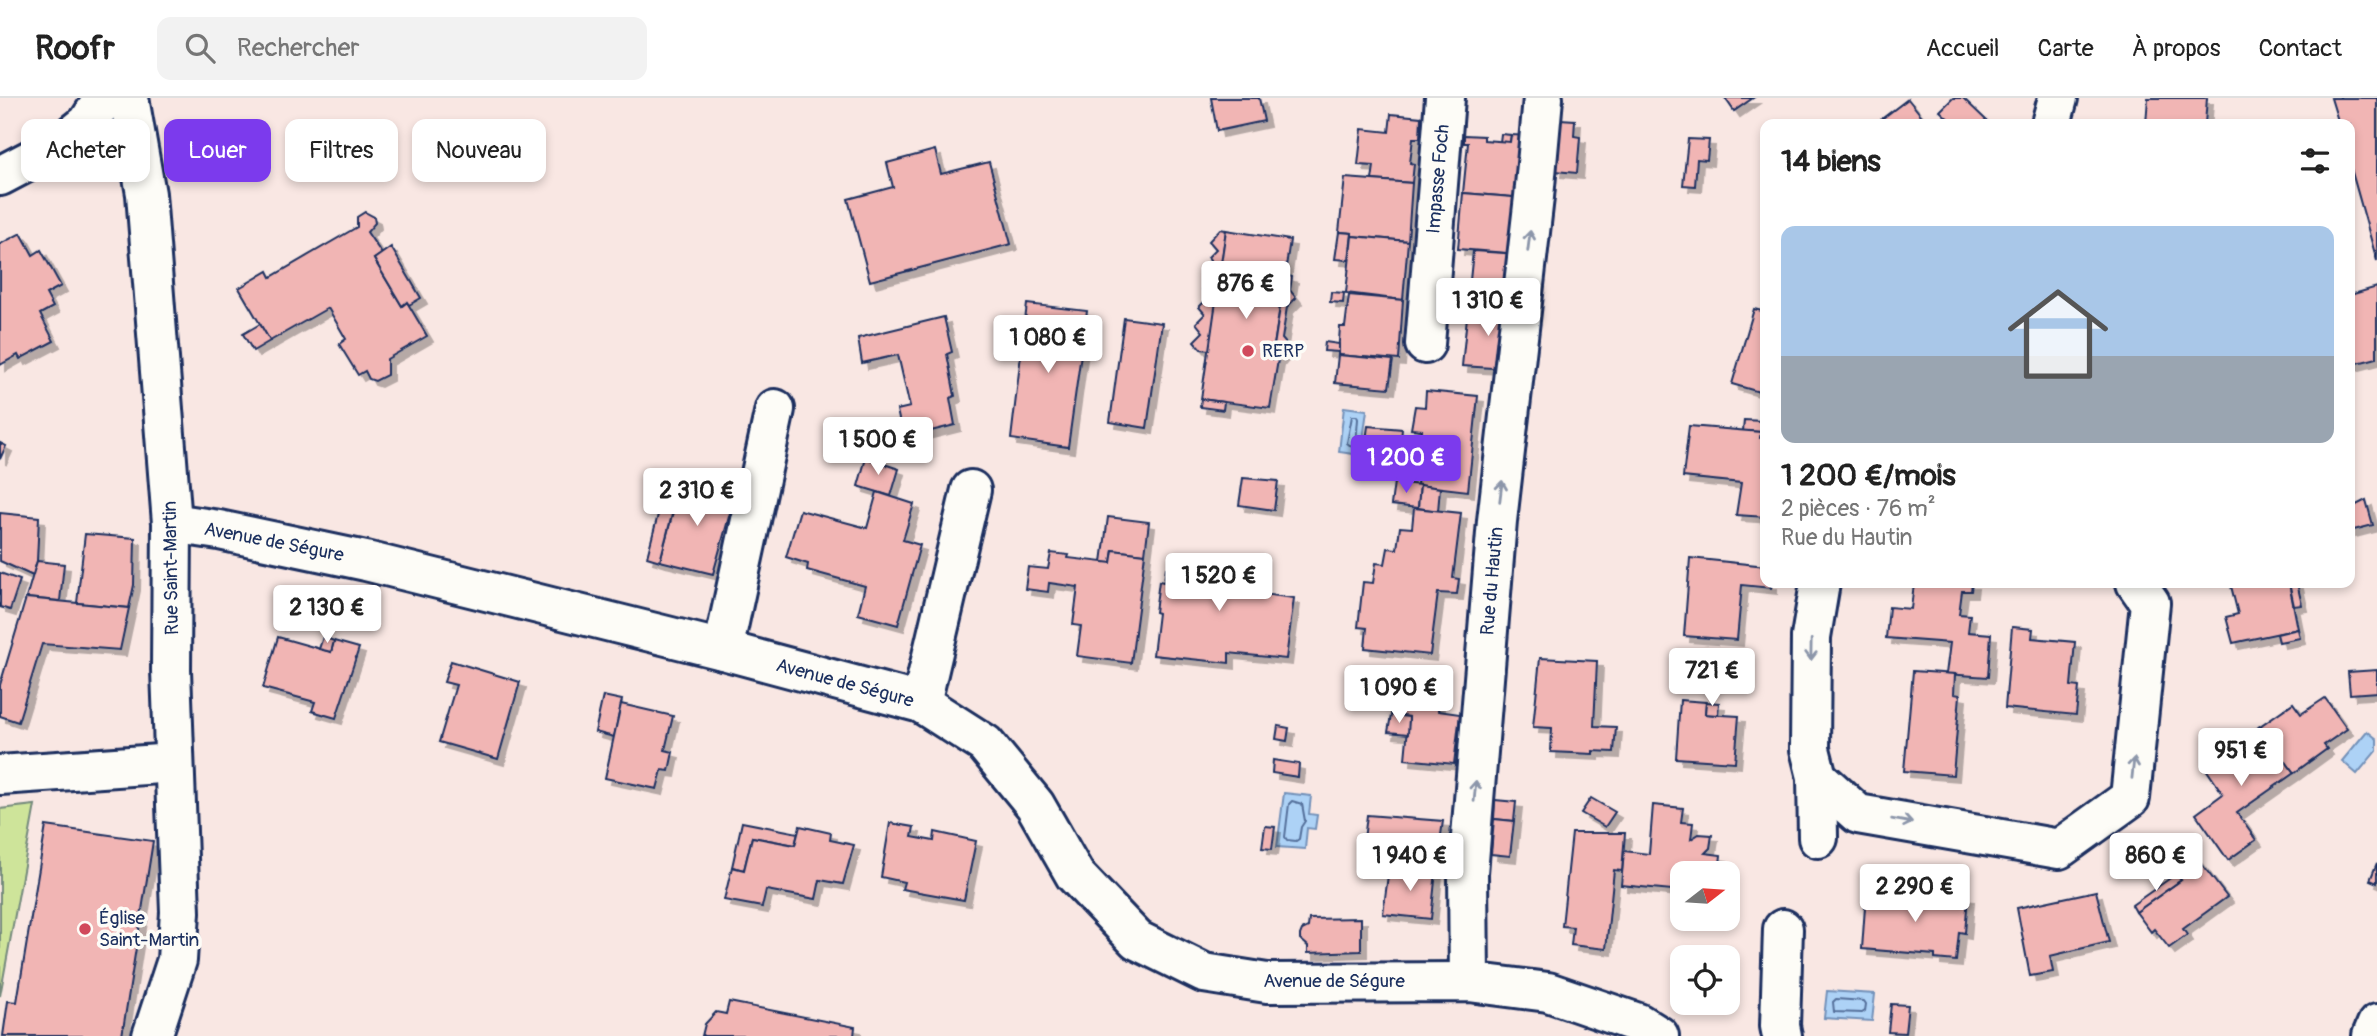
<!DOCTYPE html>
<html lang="fr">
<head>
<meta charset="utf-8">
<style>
	:root { --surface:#fff; --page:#f2f2f2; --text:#222; --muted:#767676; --line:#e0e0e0; --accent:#7c3aed }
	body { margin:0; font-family:Pangolin,sans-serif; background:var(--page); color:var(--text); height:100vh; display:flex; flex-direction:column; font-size:26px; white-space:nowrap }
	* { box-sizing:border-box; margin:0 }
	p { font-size:23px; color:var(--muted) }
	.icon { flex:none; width:38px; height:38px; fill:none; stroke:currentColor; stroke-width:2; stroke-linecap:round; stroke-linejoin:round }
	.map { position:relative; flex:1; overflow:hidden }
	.panel { position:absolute; left:1760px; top:21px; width:595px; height:469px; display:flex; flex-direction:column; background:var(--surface); border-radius:14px; box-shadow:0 4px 10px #0003 }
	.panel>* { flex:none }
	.guide { position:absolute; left:21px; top:21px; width:665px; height:63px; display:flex; gap:14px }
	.needle { width:46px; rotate:73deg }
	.buttons { position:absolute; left:1670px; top:763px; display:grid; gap:14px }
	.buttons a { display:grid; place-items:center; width:70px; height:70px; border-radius:14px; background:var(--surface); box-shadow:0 4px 10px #0003; font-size:35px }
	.price { position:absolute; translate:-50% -60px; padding:0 16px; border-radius:7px; background:#fff; color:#222; font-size:23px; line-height:46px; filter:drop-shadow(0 2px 4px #0008) }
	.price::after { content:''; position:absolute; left:50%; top:42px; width:21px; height:16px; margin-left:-10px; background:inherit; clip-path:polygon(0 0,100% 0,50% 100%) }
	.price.on { background:var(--accent); color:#fff }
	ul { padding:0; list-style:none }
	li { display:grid; align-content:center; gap:14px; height:371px; padding:0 21px }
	li span { display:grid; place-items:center; height:217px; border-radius:14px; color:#555 }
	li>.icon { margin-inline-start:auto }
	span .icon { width:126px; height:126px; fill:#fffc; stroke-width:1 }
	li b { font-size:30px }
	h2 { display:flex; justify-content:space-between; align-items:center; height:84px; padding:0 21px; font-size:30px }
	.pill { padding:0 24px; border-radius:14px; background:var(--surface); box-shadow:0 4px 10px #0003; font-size:24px; line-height:63px }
	.pill.on { background:var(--accent); color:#fff }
	header { display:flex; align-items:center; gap:42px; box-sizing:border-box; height:98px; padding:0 35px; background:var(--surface); border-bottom:2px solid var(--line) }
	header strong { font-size:33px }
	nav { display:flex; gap:38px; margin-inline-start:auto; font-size:24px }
	.search { width:490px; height:63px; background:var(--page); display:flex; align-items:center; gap:18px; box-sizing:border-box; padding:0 24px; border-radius:14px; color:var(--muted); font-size:26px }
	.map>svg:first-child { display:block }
	.green { fill:#cee49a; stroke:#748a7c; stroke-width:2 }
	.water { fill:#add2f6; stroke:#7391b9; stroke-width:2 }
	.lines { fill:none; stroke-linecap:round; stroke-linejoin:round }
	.shore { stroke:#55709b; stroke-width:2 }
	.building { fill:#f1b5b4; stroke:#1b2f5e; stroke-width:2; filter:url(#shadow) }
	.street-casing { stroke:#1b2f5e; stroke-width:44 }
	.secondary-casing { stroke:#1b2f5e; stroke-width:44 }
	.street { stroke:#fdfcf7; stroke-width:38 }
	.secondary { stroke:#fdfcf7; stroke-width:38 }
	.oneway { stroke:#8c96aa }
	.poi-dot { fill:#d1495b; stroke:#fdfcf7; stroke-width:2.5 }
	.labels { text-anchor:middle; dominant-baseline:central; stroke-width:7; stroke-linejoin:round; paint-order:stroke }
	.street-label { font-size:19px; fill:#1b2f5e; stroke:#fdfcf7 }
	.poi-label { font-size:19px; fill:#1b2f5e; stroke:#fdfcf7; text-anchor:start }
</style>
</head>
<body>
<header>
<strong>Roofr</strong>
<div class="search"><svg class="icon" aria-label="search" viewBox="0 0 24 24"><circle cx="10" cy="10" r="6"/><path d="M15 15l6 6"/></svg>Rechercher</div>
<nav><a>Accueil</a><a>Carte</a><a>À propos</a><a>Contact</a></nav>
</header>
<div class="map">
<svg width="2377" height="938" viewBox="0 0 2377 938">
	<defs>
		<filter id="shadow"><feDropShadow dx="6" dy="6" stdDeviation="0" flood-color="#0004"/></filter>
	</defs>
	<rect width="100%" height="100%" fill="#f9e7e3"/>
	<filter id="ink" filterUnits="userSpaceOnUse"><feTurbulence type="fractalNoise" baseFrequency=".0143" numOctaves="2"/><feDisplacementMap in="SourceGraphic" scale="14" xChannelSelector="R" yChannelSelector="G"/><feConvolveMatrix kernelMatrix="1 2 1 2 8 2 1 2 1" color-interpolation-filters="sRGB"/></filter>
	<g filter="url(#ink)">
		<polygon class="green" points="35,707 0,898 0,711"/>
		<g class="water">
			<polygon points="1344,309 1367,312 1361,357 1339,354"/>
			<polygon points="2367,633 2377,641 2377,652 2357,676 2342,663"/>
			<polygon points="1284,695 1311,698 1309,716 1317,717 1315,731 1307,730 1305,751 1277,749"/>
			<polygon points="1827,893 1875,896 1872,923 1824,920"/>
		</g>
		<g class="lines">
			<g class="shore">
				<polygon points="1352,318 1357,318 1358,321 1356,346 1352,349 1347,345"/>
				<polygon points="1292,703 1302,706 1305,723 1301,729 1299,741 1296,743 1287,742 1285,739 1289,706"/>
				<polygon points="1836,901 1864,903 1866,906 1865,913 1862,915 1834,914 1833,904"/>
			</g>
		</g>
		<g class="building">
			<polygon points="1211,0 1259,0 1264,23 1217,33"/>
			<polygon points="1725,0 1753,0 1734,13"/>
			<polygon points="1953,0 1963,0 1987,23 1984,26 1954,26 1940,13"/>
			<polygon points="2148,0 2207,0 2205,26 2146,26"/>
			<polygon points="2331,0 2377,0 2377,163 2350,67 2350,26 2339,26"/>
			<polygon points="1908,1 1928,26 1875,26"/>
			<polygon points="1391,16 1421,19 1420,40 1413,40 1410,65 1414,66 1412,85 1372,82 1374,68 1358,67 1362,31 1389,34"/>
			<polygon points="1560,21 1575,22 1574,38 1580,39 1577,75 1555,73"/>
			<polygon points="1501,36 1511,37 1510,44 1500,44"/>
			<polygon points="1464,37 1484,38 1484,42 1510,44 1511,37 1531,38 1525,100 1463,95 1468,45 1464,45"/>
			<polygon points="1688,41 1709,42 1707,62 1697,61 1695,88 1683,87"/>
			<polygon points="935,52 941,76 989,64 1011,146 870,183 848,101 893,89 887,65"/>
			<polygon points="1345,80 1412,85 1408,143 1352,138 1352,135 1339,134"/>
			<polygon points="1463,95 1525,100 1519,156 1458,151"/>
			<polygon points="365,114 374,119 375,125 367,134 382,156 374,161 402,208 407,204 427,238 387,261 387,277 375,283 369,281 365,273 358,277 339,246 346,241 328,210 270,243 239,190 268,173 271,179 357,129 357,119"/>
			<polygon points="1220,131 1226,132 1221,168 1214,167 1208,159 1216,151 1209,143"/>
			<polygon points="1226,132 1290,142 1272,261 1278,262 1270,310 1201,301"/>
			<polygon points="1339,134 1352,135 1349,162 1335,161"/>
			<polygon points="21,135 33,157 41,152 61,188 46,196 53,209 40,216 54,243 20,261 18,257 0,267 0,146"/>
			<polygon points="1352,138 1408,143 1403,202 1346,195"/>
			<polygon points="391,149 421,200 409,207 407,204 402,208 374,161"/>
			<polygon points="1473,153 1519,156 1514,207 1468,202"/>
			<polygon points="1285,177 1292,179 1290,192 1296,200 1287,209 1282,241 1289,249 1278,262 1272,261"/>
			<polygon points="1212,181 1219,182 1209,252 1201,251 1194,243 1203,234 1196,225 1205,216 1199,209 1208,200 1202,191"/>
			<polygon points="2377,189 2377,260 2350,267 2350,197"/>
			<polygon points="1331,194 1344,195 1343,205 1330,204"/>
			<polygon points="1349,197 1403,202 1399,262 1338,257 1340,229 1345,229"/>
			<polygon points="1027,206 1087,213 1068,349 1011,341"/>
			<polygon points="1468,209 1514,213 1508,271 1462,268"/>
			<polygon points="1754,211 1766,214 1766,296 1732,286"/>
			<polygon points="944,219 952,254 947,256 955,298 950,300 955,327 903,340 897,312 910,309 898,257 862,265 858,240"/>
			<polygon points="1124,220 1162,225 1147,330 1110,324"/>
			<polygon points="260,226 270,243 253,253 243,236"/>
			<polygon points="1325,244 1339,246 1339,254 1324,253"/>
			<polygon points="1338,257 1393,262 1389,290 1335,285"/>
			<polygon points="1426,293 1478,298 1468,393 1417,387 1422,332 1411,331 1415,308 1425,309"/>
			<polygon points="1201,301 1224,304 1223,312 1200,309"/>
			<polygon points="1744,322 1762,323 1761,334 1743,333"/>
			<polygon points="1368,328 1402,331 1400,352 1365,349"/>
			<polygon points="1689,328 1761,334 1760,340 1766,341 1766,419 1736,417 1741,385 1683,379"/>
			<polygon points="0,345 6,348 0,361"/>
			<polygon points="866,360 899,371 891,398 858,388"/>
			<polygon points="1243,380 1278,383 1274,412 1239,407"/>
			<polygon points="681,384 735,397 713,476 660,463"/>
			<polygon points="1394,384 1420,387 1418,410 1391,407"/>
			<polygon points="1420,387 1440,390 1438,413 1418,410"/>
			<polygon points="877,394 914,406 903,442 920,447 898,527 858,516 865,488 807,472 808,466 786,459 800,412 867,430"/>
			<polygon points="2366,402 2373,427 2350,433 2350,410"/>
			<polygon points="661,405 674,409 660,463 647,459"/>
			<polygon points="1414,410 1461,415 1453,480 1459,481 1457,496 1438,495 1430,557 1365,550 1367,530 1358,529 1363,484 1373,485 1376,465 1385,466 1388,450 1397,451 1400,429 1412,430"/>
			<polygon points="0,415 39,419 37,463 33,478 0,463"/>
			<polygon points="1108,419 1149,424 1145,456 1113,452 1111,465 1102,464"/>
			<polygon points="85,436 135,440 134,487 129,510 77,505"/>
			<polygon points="1113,452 1145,456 1131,565 1077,558 1081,528 1073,527 1078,489 1049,485 1048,494 1025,491 1028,469 1048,471 1051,455 1069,457 1068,460 1111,465"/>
			<polygon points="1189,455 1250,461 1247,494 1294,500 1286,561 1229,555 1229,565 1153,557 1158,515 1155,514 1159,483 1164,484 1166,470 1187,472"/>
			<polygon points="1690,460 1766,468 1766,485 1771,485 1771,490 1742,487 1737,542 1684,538"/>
			<polygon points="37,463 64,466 60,503 26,500"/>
			<polygon points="0,475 20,482 10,512 0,509"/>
			<polygon points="1914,485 1972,485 1971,493 1962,493 1959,516 1970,517 1968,534 1991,536 1988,579 1946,576 1950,545 1886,540 1889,509 1911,511"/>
			<polygon points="2248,485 2289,485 2298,531 2233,545 2226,519 2238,516 2231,488"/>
			<polygon points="2289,485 2297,485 2302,507 2294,508"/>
			<polygon points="26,500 129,510 120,552 42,546 18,624 0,618 0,587"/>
			<polygon points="2012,529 2033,531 2032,540 2075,544 2071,588 2079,589 2076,617 2005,610"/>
			<polygon points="2298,531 2300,540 2279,544 2277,536"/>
			<polygon points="278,539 331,554 334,543 359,550 336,620 312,613 315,604 263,590"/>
			<polygon points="323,539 334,543 331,554 319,551"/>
			<polygon points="1540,560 1597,563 1594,628 1616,629 1614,654 1593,653 1593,656 1551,654 1552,630 1533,629"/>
			<polygon points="451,563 520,584 498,661 439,644 456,587 444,584"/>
			<polygon points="2377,572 2377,594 2350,596 2348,574"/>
			<polygon points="1913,573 1955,576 1954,596 1960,597 1953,677 1904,673"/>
			<polygon points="603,598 622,602 614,639 595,634"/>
			<polygon points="2325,600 2347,631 2324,647 2327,651 2294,675 2260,628 2293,605 2301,616"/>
			<polygon points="1393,602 1439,606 1438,613 1460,616 1454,666 1405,661 1409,619 1391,617"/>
			<polygon points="1680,602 1706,604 1705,616 1739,618 1735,664 1676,660"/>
			<polygon points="1706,604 1719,605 1718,617 1705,616"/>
			<polygon points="621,606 673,618 665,652 673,654 669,673 662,672 657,691 605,680"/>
			<polygon points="1391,617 1409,619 1408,636 1388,634"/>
			<polygon points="1278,628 1289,630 1287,643 1276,641"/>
			<polygon points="2260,628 2294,675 2237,715 2256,742 2228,762 2196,716 2223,696 2204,668"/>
			<polygon points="1273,662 1299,666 1298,679 1272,675"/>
			<polygon points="1591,700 1615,714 1605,729 1581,715"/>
			<polygon points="1495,702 1516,704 1514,723 1494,721"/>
			<polygon points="1653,707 1683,710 1681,724 1693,725 1691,741 1699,736 1712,737 1710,750 1705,755 1721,757 1719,775 1682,775 1682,793 1621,787 1624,753 1649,756"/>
			<polygon points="1367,717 1443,723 1436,773 1361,766"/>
			<polygon points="1494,721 1514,723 1510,758 1491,756"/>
			<polygon points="742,724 798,735 795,747 752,739 744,772 732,769"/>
			<polygon points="890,725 914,729 912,739 934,743 935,734 976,743 964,802 902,791 904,784 881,779"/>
			<polygon points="46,728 153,743 122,938 3,938 8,903 17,904"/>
			<polygon points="800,728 831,735 830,742 854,747 843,786 820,782 816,801 766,792 762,809 724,802 732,769 744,772 752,739 795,747"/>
			<polygon points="1265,728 1275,729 1272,751 1262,750"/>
			<polygon points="1572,735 1625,735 1622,773 1614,772 1606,851 1571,847 1573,829 1562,828"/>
			<polygon points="2197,760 2227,799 2183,831 2187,837 2169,850 2154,831 2151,834 2136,814 2181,782 2176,776"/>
			<polygon points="2377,765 2377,785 2370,782"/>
			<polygon points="1389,769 1436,773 1431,821 1383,816"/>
			<polygon points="2176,776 2181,782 2136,814 2132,807"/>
			<polygon points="2096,793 2109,844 2050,858 2053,874 2030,878 2017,810"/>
			<polygon points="1866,795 1936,801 1936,795 1968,798 1965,835 1959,834 1956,863 1935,861 1935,857 1862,851"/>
			<polygon points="1361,820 1361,853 1308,855 1308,848 1300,841 1300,837 1302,832 1308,829 1309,821"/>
			<polygon points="729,904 855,929 854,938 702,938 705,926 716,914 726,916"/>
			<polygon points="1891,906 1908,907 1905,935 1888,934"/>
		</g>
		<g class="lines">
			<g class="street-casing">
				<g id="street">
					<polyline points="129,0 146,96 172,425 171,572 180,814 177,862 152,938"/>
					<polyline points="2051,26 2058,0"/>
					<polyline points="1425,246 1445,0"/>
					<polyline points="172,425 219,432 366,463 723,552 921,605 985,646 1035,707 1075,777 1137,842 1204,875 1267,885 1469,884 1548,894 1638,925 1659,938"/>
					<polyline points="1820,485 1811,539 1810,651 1817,679 1858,716 2059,751 2130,700 2150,505 2136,485"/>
					<polyline points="723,552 775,311"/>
					<polyline points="921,605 971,392"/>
					<polyline points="0,677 174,665"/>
					<polyline points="1817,679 1818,740"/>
					<polyline points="1469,884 1468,775 1497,423 1534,99 1543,0"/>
					<polyline points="1782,938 1780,928 1783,831"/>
				</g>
			</g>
			<g class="secondary-casing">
				<g id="secondary">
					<polyline points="0,78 63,45 88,25 104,0"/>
					<polyline points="2372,938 2377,926"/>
				</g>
			</g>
			<use href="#street" class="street"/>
			<use href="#secondary" class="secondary"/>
		</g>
		<defs><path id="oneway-shaft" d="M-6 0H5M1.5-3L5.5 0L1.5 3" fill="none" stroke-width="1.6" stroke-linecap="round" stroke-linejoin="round" transform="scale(1.75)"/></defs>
		<g class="oneway">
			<use href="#oneway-shaft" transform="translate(1529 143) rotate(-83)"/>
			<use href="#oneway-shaft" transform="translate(1501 393) rotate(-83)"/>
			<use href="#oneway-shaft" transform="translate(1811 552) rotate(91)"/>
			<use href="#oneway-shaft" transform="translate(2133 670) rotate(-84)"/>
			<use href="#oneway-shaft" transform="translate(1475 693) rotate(-85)"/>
			<use href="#oneway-shaft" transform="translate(1902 723) rotate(10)"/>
		</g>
	</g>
	<g class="poi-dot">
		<circle cx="1248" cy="253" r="7"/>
		<circle cx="85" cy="831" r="7"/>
	</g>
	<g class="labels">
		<g class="street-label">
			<text transform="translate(1438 81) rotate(-85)">Impasse Foch</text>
			<text transform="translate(274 444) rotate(11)">Avenue de Ségure</text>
			<text transform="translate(171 470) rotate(-91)">Rue Saint-Martin</text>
			<text transform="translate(1492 483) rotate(-85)">Rue du Hautin</text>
			<text transform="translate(845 585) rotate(15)">Avenue de Ségure</text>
			<text x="1334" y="883">Avenue de Ségure</text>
		</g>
		<g class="poi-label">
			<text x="1262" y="253">RERP</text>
			<text x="99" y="820">Église<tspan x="99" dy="22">Saint-Martin</tspan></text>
		</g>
	</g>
</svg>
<div class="buttons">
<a><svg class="needle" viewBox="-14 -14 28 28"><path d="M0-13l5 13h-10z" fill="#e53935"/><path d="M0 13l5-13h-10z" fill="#767676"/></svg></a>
<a><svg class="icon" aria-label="locate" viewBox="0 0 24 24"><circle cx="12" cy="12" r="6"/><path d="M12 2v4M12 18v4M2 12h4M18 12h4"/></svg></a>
</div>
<b class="price" style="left:1246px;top:223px">876 €</b>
<b class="price" style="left:1488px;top:240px">1 310 €</b>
<b class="price" style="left:1048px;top:277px">1 080 €</b>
<b class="price" style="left:878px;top:379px">1 500 €</b>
<b class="price on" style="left:1406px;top:397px">1 200 €</b>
<b class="price" style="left:697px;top:430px">2 310 €</b>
<b class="price" style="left:1219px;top:515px">1 520 €</b>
<b class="price" style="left:327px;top:547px">2 130 €</b>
<b class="price" style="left:1712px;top:610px">721 €</b>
<b class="price" style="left:1399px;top:627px">1 090 €</b>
<b class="price" style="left:2241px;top:690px">951 €</b>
<b class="price" style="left:1410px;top:795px">1 940 €</b>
<b class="price" style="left:2156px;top:795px">860 €</b>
<b class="price" style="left:1915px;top:826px">2 290 €</b>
<div class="guide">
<a class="pill">Acheter</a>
<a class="pill on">Louer</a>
<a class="pill">Filtres</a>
<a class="pill">Nouveau</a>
</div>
<section class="panel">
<h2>14 biens<svg class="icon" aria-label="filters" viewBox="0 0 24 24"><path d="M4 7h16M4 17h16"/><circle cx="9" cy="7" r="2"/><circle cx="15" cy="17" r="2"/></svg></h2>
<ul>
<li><span style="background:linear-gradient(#a9c7e8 60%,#9aa5b1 0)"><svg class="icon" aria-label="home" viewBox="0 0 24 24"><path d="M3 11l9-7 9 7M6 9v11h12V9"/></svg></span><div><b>1 200 €/mois</b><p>2 pièces · 76 m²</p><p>Rue du Hautin</p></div></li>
</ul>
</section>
</div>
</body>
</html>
